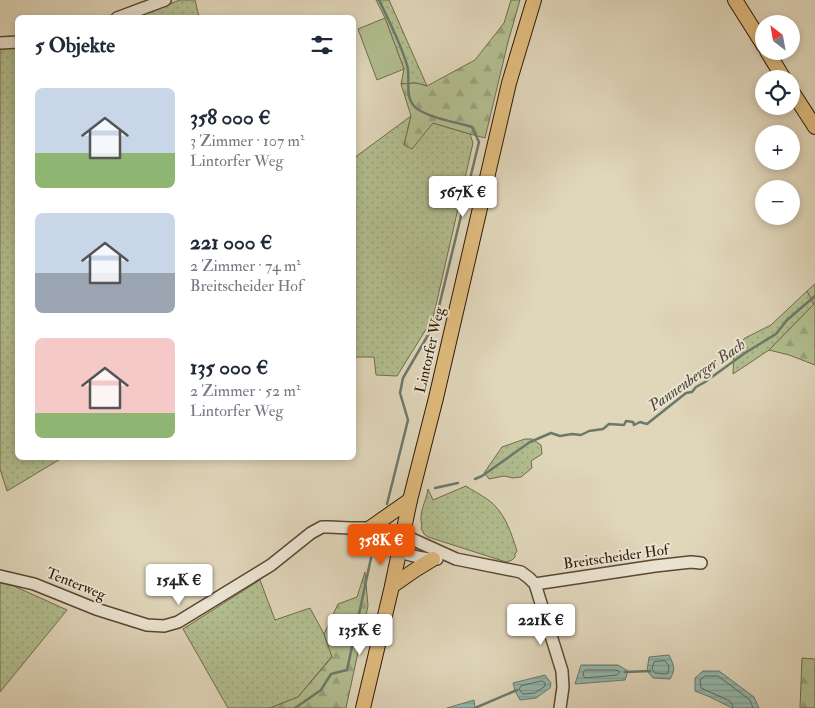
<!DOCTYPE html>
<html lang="de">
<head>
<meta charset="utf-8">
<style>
	:root { --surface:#fff; --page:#f2f2f3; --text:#1f2937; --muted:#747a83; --accent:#ea580c }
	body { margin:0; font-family:"IM FELL Double Pica",serif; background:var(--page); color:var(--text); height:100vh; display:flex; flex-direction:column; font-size:19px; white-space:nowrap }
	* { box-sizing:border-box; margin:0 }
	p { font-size:16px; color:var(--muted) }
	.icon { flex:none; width:28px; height:28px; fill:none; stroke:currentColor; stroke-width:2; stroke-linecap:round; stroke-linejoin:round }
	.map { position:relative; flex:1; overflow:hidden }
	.details { position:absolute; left:15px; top:15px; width:341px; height:445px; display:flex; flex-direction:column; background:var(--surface); border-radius:8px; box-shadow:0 2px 8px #0003 }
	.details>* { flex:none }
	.needle { width:32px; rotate:329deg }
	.tools { position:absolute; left:755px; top:15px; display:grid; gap:10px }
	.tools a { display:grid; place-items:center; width:45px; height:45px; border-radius:50%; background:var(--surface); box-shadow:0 2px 8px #0003; font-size:25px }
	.price { position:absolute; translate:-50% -42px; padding:0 11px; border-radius:5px; background:#fff; color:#222; font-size:16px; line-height:32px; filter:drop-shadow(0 1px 2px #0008) }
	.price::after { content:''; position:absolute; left:50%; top:30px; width:15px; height:11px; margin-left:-8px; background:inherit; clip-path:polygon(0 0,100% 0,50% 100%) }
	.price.active { background:var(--accent); color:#fff }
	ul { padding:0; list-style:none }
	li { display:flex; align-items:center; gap:15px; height:125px; padding:0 20px }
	li span { display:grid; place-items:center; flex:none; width:140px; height:100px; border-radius:8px; color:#555 }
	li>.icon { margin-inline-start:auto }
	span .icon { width:60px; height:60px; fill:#fffc; stroke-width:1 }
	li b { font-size:21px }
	h2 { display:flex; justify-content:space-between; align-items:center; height:60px; padding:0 20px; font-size:21px }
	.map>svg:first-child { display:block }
	.green { fill:url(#green-dots); stroke:#706c4c }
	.forest { fill:url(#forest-firs); stroke:#706c4c }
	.pitch { fill:#b2be90; stroke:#706c4c }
	.water { fill:url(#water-rules); stroke:#6b796c }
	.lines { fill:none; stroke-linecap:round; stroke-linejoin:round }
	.shore { stroke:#61695c; stroke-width:1 }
	.stream { stroke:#6b796c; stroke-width:2.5 }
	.minor-casing { stroke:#5a4834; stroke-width:14 }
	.major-casing { stroke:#2e1908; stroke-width:16 }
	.minor { stroke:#ebe4d2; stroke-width:11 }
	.major { stroke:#e0bb7d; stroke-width:14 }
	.labels { text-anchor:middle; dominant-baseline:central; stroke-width:4; stroke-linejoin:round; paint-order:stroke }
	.street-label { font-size:15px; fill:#2e1908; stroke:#ebe4d2 }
	.water-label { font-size:16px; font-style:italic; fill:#4d493a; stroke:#ebe4d2 }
</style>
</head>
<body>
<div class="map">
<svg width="815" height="708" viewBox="0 0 815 708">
	<defs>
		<pattern id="green-dots" width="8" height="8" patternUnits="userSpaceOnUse" patternTransform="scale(1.25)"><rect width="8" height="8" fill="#b2be90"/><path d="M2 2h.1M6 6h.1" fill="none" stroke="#99a37b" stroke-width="1.8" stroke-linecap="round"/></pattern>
		<pattern id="forest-firs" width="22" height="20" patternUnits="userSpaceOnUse" patternTransform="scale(1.25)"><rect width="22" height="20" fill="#b2be90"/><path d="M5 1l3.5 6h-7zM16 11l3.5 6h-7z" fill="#99a37b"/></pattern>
		<pattern id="water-rules" width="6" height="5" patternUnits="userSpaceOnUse" patternTransform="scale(1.25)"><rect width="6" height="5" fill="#94b9af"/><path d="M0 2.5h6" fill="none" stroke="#809e95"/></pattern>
	</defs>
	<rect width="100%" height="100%" fill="#e0d6ba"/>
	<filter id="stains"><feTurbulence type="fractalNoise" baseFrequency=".004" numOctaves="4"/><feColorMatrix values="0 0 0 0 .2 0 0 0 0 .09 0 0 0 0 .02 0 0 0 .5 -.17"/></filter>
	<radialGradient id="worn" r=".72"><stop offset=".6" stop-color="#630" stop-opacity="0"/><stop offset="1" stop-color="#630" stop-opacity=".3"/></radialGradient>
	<g class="green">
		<polygon points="180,0 195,0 199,17 132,18"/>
		<polygon points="376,0 389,0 427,86 416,83 401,84 404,69 385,18"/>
		<polygon points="0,48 18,48 18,458 62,458 7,491 0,469"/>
		<polygon points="411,116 404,145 433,123 470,134 473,143 433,318 397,376 376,375 374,357 357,357 354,359 354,158"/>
		<polygon points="807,291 814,304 769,350 733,374 734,351 745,338 771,325"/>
		<polygon points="525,439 532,439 541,445 542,454 531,461 532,468 521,477 513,478 504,476 489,479 484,473 502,447"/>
		<path d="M466 486C473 491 480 494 487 499 504 510 511 532 517 551L515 554V557L512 560 506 562 428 537 424 534 421 528 422 526C418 512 426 503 428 489L433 500Z"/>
		<polygon points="260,580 275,620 310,608 324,634 332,656 298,697 270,708 228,708 183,629"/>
		<polygon points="0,583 14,586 67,610 0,692"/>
	</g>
	<g class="forest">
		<polygon points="511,0 520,0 508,42 485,138 470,134 433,123 412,149 404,145 411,116 401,84 416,83 427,86 475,60 504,23"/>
		<polygon points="815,284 815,365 789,355 769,350 814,304 807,291"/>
		<polygon points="365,572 368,606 346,708 270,708 298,697 332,657 324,634 338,604 357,597"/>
		<polygon points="802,658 815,659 815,708 800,708"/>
	</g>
	<polygon class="pitch" points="385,18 404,69 377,80 358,29"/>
	<g class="water">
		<path d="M669 655C674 666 676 669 670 679L653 678 647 671 649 657Z"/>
		<polygon points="581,665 618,665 628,671 625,680 575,684"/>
		<polygon points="703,671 719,671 754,697 759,708 732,708 710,697 695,691 695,678"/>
		<polygon points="545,675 551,683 550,688 536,698 520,700 515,691 513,683"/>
		<polygon points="474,700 475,708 447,708"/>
	</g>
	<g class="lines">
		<g class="shore">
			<polygon points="665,661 669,666 668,673 666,674 655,673 652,669 654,662"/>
			<polygon points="586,670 616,670 619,671 619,673 617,675 585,678 583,675 584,671"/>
			<polygon points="542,681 545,683 545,686 535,693 523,694 519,689 521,686"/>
			<polyline points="733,708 732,704 730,701 701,688 700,680 705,676 718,676 750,700 753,708"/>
		</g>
		<g class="stream">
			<path d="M379 0C389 21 400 42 407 65 411 77 404 95 414 106 424 117 456 122 472 127L479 142 435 323 403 378 400 393 408 420 387 504"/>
			<polyline points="475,479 482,476 530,442 551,433 560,436 572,434 581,435 589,431 603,429 609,424 624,425 626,421 633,422 634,425 640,422 647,424 686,393 692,392 696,387 705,382 745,353 776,334 787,320 815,296"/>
			<polyline points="435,488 458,483"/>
			<polyline points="625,672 650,671"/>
			<polyline points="295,708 321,690 331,674 347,670 371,558"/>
			<polyline points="475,708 517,690"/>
		</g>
		<g class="minor-casing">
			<g id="minor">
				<polyline points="117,18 165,0"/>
				<polyline points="0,43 18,42"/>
				<path d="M351 529C378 542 406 559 437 559"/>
				<polyline points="0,576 34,584 96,609 147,625 164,626 178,622 271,565 311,533 322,527 329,527 350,528 370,528 403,535 456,559 521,572 529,578 535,584 655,566 691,562 701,563"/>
				<polyline points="535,584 562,671 563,687 560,708"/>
			</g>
		</g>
		<g class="major-casing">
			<g id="major">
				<polyline points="735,0 764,46"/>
				<polyline points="767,51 784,79"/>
				<polyline points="791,90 815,127"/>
				<polyline points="370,528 410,500"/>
				<polyline points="392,586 415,570 433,559"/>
				<polyline points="363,708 392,586 410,500 436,398 509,83 534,0"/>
			</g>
		</g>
		<use href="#minor" class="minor"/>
		<use href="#major" class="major"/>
	</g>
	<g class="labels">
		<g class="street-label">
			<text transform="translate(430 350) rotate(-77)">Lintorfer Weg</text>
			<text transform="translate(616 557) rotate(-8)">Breitscheider Hof</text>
			<text transform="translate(76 584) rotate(22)">Tenterweg</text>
		</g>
		<g class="water-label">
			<text transform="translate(697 375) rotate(-35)">Pannenberger Bach</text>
		</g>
	</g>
	<rect width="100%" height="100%" filter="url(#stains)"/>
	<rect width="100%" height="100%" fill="url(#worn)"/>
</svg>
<div class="tools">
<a><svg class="needle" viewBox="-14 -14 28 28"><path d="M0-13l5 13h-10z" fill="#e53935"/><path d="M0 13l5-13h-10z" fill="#747a83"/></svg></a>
<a><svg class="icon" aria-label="locate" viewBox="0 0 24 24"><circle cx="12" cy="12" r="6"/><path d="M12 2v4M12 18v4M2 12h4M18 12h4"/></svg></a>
<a>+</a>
<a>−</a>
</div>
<b class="price" style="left:463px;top:218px">567K €</b>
<b class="price active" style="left:381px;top:566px">358K €</b>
<b class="price" style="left:179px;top:606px">154K €</b>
<b class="price" style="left:541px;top:646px">221K €</b>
<b class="price" style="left:360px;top:656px">135K €</b>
<section class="details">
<h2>5 Objekte<svg class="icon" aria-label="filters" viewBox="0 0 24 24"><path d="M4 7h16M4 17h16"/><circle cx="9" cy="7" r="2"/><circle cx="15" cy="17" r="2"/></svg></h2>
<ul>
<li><span style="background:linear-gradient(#c9d6e8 65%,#8fb573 0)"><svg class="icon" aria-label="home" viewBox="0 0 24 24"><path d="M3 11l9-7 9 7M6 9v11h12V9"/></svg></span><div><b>358 000 €</b><p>3 Zimmer · 107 m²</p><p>Lintorfer Weg</p></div></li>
<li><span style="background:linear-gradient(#c9d6e8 60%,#9aa5b1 0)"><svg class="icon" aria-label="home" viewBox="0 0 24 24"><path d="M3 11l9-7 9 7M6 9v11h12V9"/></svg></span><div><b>221 000 €</b><p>2 Zimmer · 74 m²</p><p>Breitscheider Hof</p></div></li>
<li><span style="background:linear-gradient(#f6c9c9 75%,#8fb573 0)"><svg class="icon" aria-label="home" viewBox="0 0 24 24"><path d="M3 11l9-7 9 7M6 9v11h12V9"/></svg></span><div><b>135 000 €</b><p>2 Zimmer · 52 m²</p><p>Lintorfer Weg</p></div></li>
</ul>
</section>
</div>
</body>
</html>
